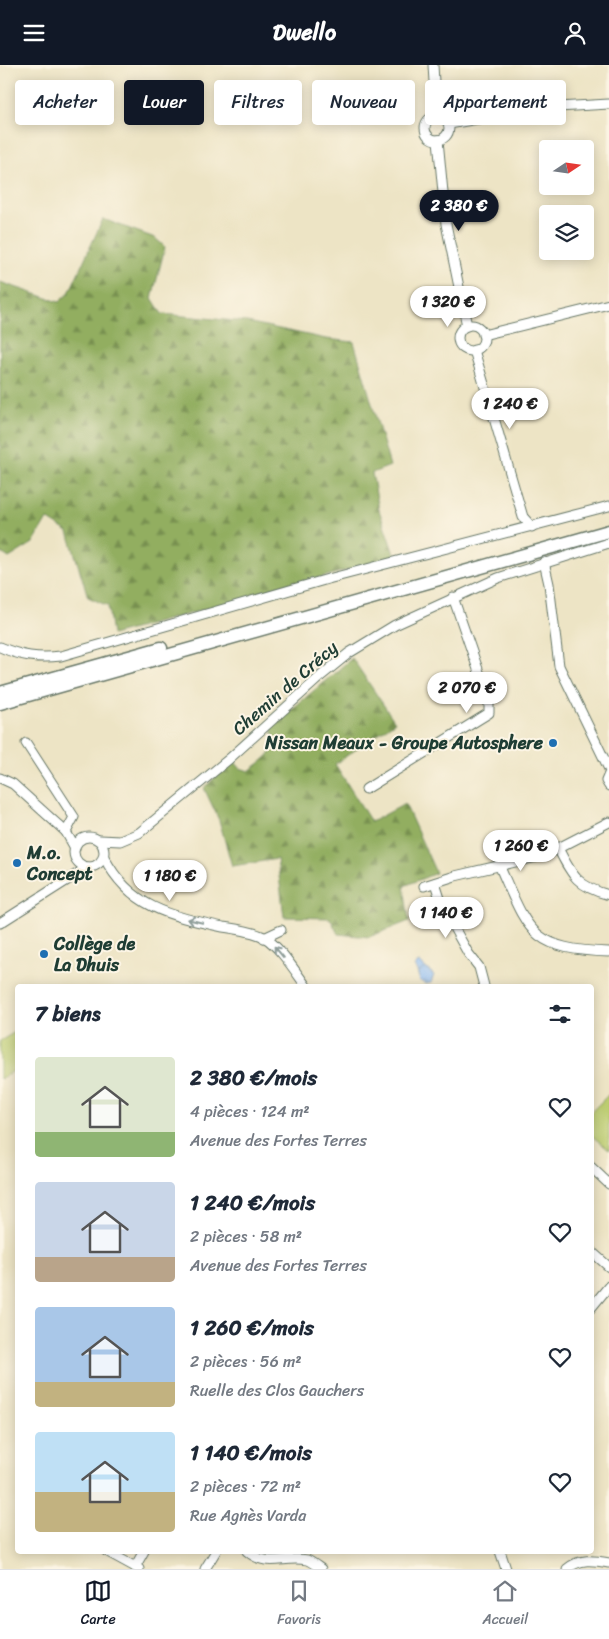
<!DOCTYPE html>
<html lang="fr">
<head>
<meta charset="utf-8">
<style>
	:root { --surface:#fff; --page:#f2f2f3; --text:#1f2937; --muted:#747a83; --line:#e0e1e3; --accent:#111827 }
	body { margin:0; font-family:Sriracha,sans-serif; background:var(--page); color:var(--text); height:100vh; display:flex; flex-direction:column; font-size:19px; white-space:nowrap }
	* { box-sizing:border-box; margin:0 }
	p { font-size:16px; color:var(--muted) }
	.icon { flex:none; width:28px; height:28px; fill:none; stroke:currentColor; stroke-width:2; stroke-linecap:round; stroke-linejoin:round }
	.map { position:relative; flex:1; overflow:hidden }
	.sheet { position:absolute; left:15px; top:919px; width:579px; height:570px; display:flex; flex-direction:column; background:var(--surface); border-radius:5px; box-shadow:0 2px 12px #0003 }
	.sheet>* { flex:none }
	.hud { position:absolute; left:15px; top:15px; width:580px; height:45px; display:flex; gap:10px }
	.needle { width:32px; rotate:77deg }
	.fabs { position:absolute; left:539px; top:75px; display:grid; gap:10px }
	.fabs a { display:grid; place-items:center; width:55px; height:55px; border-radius:5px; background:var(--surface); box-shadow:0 2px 12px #0003; font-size:25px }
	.price { position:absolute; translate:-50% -42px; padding:0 11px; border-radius:18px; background:#fff; color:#222; font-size:16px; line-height:32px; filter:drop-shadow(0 1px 2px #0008) }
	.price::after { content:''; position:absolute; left:50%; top:30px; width:15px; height:11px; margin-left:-8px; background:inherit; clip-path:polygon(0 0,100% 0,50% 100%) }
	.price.on { background:var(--accent); color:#fff }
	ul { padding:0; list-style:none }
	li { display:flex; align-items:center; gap:15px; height:125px; padding:0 20px }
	li span { display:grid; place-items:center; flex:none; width:140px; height:100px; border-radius:5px; color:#555 }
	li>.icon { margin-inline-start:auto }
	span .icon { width:60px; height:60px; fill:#fffc; stroke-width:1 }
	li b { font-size:21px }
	h2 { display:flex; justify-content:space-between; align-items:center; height:60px; padding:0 20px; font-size:21px }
	.tag { padding:0 18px; border-radius:5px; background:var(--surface); box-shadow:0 2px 12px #0003; font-size:18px; line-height:45px }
	.tag.on { background:var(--accent); color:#fff }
	header { display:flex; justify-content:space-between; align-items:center; height:65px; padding:0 20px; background:var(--accent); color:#fff; font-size:22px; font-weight:700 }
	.tabs { display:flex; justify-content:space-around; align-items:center; height:70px; border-top:1px solid var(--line); background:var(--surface); font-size:14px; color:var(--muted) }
	.tabs a { display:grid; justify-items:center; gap:2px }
	.tabs .on { color:var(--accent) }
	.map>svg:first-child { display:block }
	.forest { fill:url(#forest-firs); stroke:#58764a }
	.park { fill:#b9ca6c; stroke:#6c8450 }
	.water { fill:url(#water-waves); stroke:#547b94 }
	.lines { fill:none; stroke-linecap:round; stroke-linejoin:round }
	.minor-casing { stroke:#677767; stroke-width:11 }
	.highway-casing { stroke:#677767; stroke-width:15 }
	.minor { stroke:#fff; stroke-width:9 }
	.highway { stroke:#fff; stroke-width:12 }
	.oneway { stroke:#8f9e9a }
	.poi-dot { fill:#1f6fb2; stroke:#fcf5e5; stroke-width:2 }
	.labels { text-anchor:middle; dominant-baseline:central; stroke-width:4; stroke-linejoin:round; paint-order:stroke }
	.street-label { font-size:18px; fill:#1f3d34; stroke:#fcf5e5 }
	.poi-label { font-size:18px; font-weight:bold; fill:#1f3d34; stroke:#fcf5e5; text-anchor:start }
</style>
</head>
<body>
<header><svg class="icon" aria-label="menu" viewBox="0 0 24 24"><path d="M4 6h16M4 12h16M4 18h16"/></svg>Dwello<svg class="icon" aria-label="person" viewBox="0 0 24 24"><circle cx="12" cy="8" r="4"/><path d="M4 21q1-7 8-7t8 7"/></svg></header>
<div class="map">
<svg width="609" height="1504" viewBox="0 0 609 1504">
	<defs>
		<pattern id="forest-firs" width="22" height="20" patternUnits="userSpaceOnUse" patternTransform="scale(1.25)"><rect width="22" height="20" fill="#92ae60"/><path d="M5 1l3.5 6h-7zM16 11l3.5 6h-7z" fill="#778f50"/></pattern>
		<pattern id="water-waves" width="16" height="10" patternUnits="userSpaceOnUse" patternTransform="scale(1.25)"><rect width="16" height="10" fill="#88b9f4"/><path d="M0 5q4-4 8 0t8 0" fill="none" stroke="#6f98c6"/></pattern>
	</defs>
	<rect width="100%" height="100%" fill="#fcf5e5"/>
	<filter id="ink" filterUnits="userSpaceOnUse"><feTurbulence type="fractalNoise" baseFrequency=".02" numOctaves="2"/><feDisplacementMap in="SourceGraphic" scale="10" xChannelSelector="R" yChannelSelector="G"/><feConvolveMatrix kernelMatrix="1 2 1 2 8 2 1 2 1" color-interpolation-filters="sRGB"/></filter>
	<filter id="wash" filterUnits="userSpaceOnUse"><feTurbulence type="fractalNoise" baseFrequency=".0096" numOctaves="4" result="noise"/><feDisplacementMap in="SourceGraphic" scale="20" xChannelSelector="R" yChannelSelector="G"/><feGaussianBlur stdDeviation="1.12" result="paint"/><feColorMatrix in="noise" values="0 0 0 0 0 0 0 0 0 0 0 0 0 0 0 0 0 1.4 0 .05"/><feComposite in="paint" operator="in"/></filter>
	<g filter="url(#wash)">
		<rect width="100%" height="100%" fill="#ede4c5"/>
		<g class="forest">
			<polygon points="103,154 155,173 165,182 152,233 162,249 247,257 326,274 354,277 390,401 372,408 379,445 395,492 112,570 108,541 88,532 68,467 47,454 33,478 9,493 0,487 0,217 59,237 69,228"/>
			<path d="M352 593 395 657 335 699 371 757 405 739 436 808 404 821 409 856 369 872 338 869 330 853 284 852 277 794 232 801 219 755 204 723 233 695 240 703 249 706C267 692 280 687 271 662Z"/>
		</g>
		<g class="park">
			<polygon points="17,966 17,1004 0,1014 0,976"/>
			<polygon points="609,1029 609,1085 591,1070 591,1047"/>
		</g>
		<polygon class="water" points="419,897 434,910 431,918 426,919 420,916 415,900"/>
	</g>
	<g filter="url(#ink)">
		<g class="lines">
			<g class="minor-casing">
				<g id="minor">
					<polyline points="433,0 436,50"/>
					<circle cx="437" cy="63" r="12"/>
					<polyline points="449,59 541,43 609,39"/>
					<polyline points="438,75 446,159 467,261"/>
					<circle cx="471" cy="273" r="13"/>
					<polyline points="483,270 609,239"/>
					<polyline points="474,285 523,452 532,462"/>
					<polyline points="544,497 549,519 559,601 609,704"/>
					<path d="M0 582C21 591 38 594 61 591L328 514 609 441"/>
					<polyline points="26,678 74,752 66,767"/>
					<polyline points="609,709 606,716 609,721"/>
					<polyline points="0,713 13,719 66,767 75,783"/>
					<polyline points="366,724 489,648 489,636 453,532"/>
					<circle cx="89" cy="787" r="15"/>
					<polyline points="100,775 120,776 139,768 229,694 322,610 349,588 395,560 498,513 609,478"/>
					<path d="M558 783C572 811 578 822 609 830"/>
					<path d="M104 792C130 843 171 851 223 862 236 864 252 866 264 872 280 882 295 906 306 921"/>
					<path d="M499 800C529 867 530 884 609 887"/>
					<polyline points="435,818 443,843 468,888 479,902 484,921"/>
					<polyline points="424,821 455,811 545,790 609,757"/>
					<polyline points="0,858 88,802"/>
					<polyline points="264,873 281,865"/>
					<polyline points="591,1102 609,1119"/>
					<polyline points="591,1186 609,1202"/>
					<polyline points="591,1243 609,1221"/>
					<polyline points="106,1486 139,1504"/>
					<path d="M247 1486C268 1504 284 1490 307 1495 312 1497 317 1501 321 1504"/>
					<polyline points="500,1486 506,1504"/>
					<polyline points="135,1502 144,1486"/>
					<polyline points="205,1504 216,1486"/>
					<path d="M567 1504C580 1493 593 1495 609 1498"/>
				</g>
			</g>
			<g class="highway-casing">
				<g id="highway">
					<polyline points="0,628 161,583"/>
					<polyline points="0,638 609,466"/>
				</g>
			</g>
			<use href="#minor" class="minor"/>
			<use href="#highway" class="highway"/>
		</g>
		<defs><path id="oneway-shaft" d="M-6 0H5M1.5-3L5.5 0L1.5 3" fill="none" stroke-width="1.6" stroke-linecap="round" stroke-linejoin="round" transform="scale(1.25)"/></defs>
		<g class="oneway">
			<use href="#oneway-shaft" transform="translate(195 856) rotate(-166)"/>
			<use href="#oneway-shaft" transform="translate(279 887) rotate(-130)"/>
		</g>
	</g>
	<g class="poi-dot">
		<circle cx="553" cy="678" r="5"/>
		<circle cx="17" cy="798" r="5"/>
		<circle cx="44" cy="889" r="5"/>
	</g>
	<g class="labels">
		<g class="street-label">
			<text transform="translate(285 623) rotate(-41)">Chemin de Crécy</text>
		</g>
		<g class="poi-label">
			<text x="543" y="678" text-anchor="end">Nissan Meaux - Groupe Autosphere</text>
			<text x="27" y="788">M.o.<tspan x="27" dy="21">Concept</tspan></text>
			<text x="54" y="879">Collège de<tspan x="54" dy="21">La Dhuis</tspan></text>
		</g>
	</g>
</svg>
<div class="fabs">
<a><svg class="needle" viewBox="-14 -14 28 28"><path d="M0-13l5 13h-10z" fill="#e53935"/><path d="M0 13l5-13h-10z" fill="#747a83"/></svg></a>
<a><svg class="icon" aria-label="layers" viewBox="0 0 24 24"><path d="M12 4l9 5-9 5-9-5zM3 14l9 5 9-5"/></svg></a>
</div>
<b class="price on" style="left:459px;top:167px">2 380 €</b>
<b class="price" style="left:448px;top:263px">1 320 €</b>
<b class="price" style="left:510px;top:365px">1 240 €</b>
<b class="price" style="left:467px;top:649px">2 070 €</b>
<b class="price" style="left:521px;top:807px">1 260 €</b>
<b class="price" style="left:170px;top:837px">1 180 €</b>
<b class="price" style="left:446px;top:874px">1 140 €</b>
<div class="hud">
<a class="tag">Acheter</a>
<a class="tag on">Louer</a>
<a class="tag">Filtres</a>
<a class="tag">Nouveau</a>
<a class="tag">Appartement</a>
</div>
<section class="sheet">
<h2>7 biens<svg class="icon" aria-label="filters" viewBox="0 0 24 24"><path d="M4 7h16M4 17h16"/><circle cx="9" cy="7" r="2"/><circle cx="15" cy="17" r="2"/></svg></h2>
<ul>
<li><span style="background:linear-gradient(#dfe7d0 75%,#8fb573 0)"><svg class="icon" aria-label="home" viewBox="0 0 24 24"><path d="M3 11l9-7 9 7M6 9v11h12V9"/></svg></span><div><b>2 380 €/mois</b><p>4 pièces · 124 m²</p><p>Avenue des Fortes Terres</p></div><svg class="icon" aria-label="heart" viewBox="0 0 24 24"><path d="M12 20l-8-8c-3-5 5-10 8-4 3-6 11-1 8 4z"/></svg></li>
<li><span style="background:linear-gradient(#c9d6e8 75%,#b9a48a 0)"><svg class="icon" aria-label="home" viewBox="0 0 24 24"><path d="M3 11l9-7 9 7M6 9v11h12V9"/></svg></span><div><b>1 240 €/mois</b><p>2 pièces · 58 m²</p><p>Avenue des Fortes Terres</p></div><svg class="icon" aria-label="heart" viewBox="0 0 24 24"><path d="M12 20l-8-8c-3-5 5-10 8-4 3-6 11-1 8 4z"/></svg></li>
<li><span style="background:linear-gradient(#a9c7e8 75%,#c2b280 0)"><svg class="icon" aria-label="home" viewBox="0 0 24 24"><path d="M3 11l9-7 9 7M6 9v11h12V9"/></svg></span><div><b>1 260 €/mois</b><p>2 pièces · 56 m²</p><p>Ruelle des Clos Gauchers</p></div><svg class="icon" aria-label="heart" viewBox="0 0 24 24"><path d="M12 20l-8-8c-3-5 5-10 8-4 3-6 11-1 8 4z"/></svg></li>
<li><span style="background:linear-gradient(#bfe0f5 60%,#c2b280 0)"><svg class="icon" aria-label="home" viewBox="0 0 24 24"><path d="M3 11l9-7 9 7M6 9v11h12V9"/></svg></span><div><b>1 140 €/mois</b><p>2 pièces · 72 m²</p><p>Rue Agnès Varda</p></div><svg class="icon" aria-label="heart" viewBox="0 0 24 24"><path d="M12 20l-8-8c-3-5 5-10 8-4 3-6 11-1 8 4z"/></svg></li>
</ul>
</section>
</div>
<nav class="tabs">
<a class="on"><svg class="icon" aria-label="map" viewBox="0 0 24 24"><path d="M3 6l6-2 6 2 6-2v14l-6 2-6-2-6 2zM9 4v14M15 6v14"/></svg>Carte</a>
<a><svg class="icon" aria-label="saved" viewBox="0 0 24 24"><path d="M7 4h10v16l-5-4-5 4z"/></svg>Favoris</a>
<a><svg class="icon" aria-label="home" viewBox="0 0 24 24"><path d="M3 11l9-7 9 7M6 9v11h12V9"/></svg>Accueil</a>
</nav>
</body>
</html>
